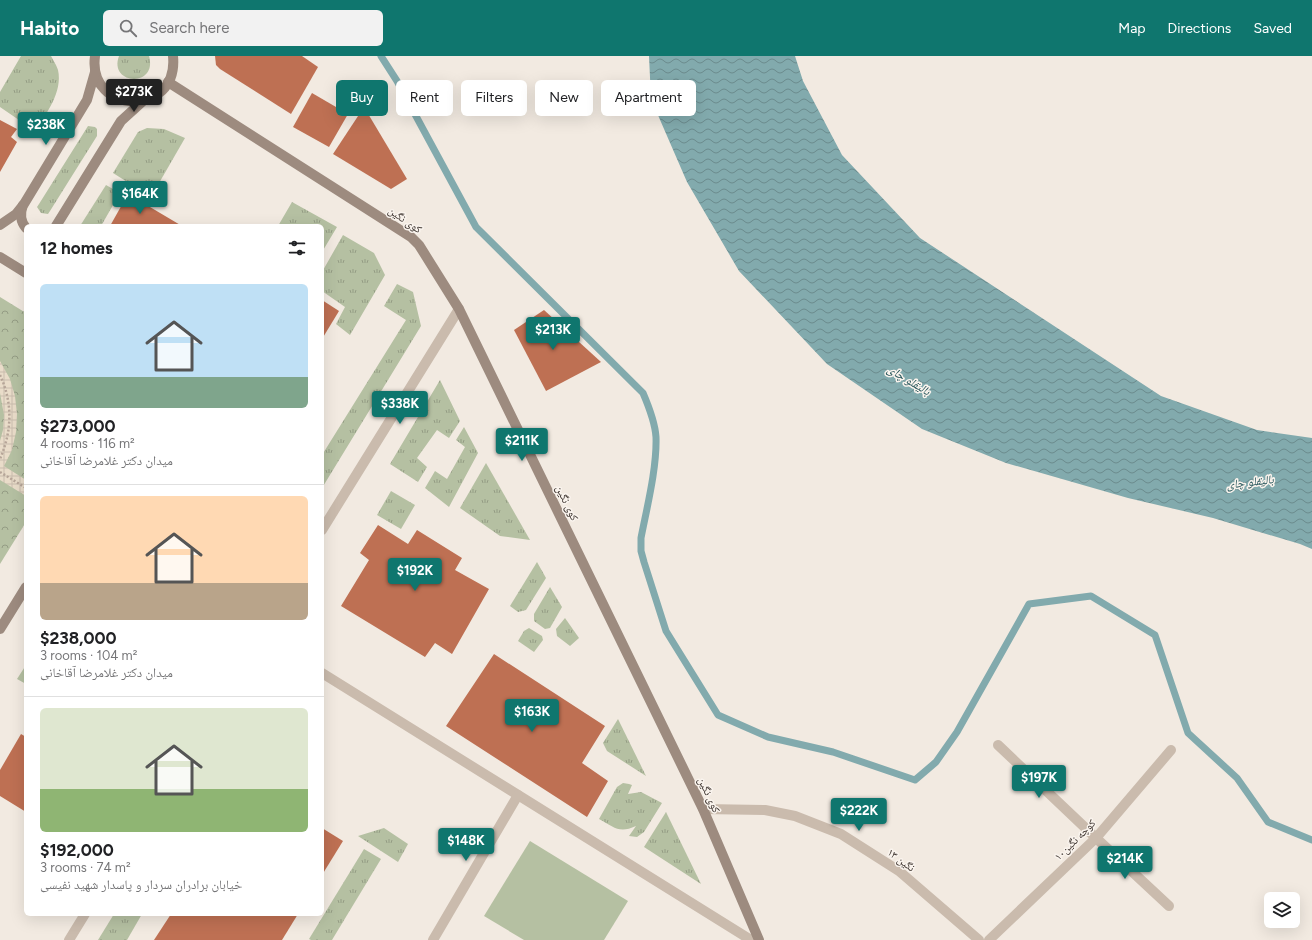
<!DOCTYPE html>
<html lang="en">
<head>
<meta charset="utf-8">
<style>
	:root { --surface:#fff; --page:#f2f2f2; --text:#202124; --muted:#757577; --line:#e0e0e0; --accent:#0f766e }
	body { margin:0; font-family:Figtree,"Noto Naskh Arabic",sans-serif; background:var(--page); color:var(--text); height:100vh; display:flex; flex-direction:column; font-size:15px; white-space:nowrap }
	* { box-sizing:border-box; margin:0 }
	p { font-size:13px; color:var(--muted) }
	.icon { flex:none; width:22px; height:22px; fill:none; stroke:currentColor; stroke-width:2; stroke-linecap:round; stroke-linejoin:round }
	.map { position:relative; flex:1; overflow:hidden }
	.sheet { position:absolute; left:24px; top:168px; width:300px; height:692px; display:flex; flex-direction:column; background:var(--surface); border-radius:6px; box-shadow:0 4px 16px #0002 }
	.sheet>* { flex:none }
	.guide { position:absolute; left:336px; top:24px; width:380px; height:36px; display:flex; gap:8px }
	.tools { position:absolute; left:1264px; top:836px; display:grid; gap:8px }
	.tools a { display:grid; place-items:center; width:36px; height:36px; border-radius:6px; background:var(--surface); box-shadow:0 4px 16px #0002; font-size:20px }
	.price { position:absolute; translate:-50% -34px; padding:0 9px; border-radius:4px; background:var(--accent); color:#fff; font-size:13px; line-height:26px; filter:drop-shadow(0 1px 2px #0008) }
	.price::after { content:''; position:absolute; left:50%; top:24px; width:12px; height:9px; margin-left:-6px; background:inherit; clip-path:polygon(0 0,100% 0,50% 100%) }
	.price.on { background:#222; color:#fff }
	ul { padding:0; list-style:none }
	li { display:grid; align-content:center; gap:8px; height:212px; padding:0 16px }
	li+li { border-top:1px solid var(--line) }
	li span { display:grid; place-items:center; height:124px; border-radius:6px; color:#555 }
	li>.icon { margin-inline-start:auto }
	span .icon { width:72px; height:72px; fill:#fffc; stroke-width:1 }
	li b { font-size:17px }
	h2 { display:flex; justify-content:space-between; align-items:center; height:48px; padding:0 16px; font-size:17px }
	.pill { padding:0 14px; border-radius:6px; background:var(--surface); box-shadow:0 4px 16px #0002; font-size:14px; line-height:36px }
	.pill.on { background:var(--accent); color:#fff }
	header { display:flex; align-items:center; gap:24px; box-sizing:border-box; height:56px; padding:0 20px; background:var(--accent); color:#fff }
	header strong { font-size:19px }
	nav { display:flex; gap:22px; margin-inline-start:auto; font-size:14px }
	.search { width:280px; height:36px; background:var(--page); display:flex; align-items:center; gap:10px; box-sizing:border-box; padding:0 14px; border-radius:6px; color:var(--muted); font-size:15px }
	.map>svg:first-child { display:block }
	.grass { fill:url(#grass-tufts) }
	.park { fill:url(#park-crowns) }
	.pitch { fill:#b5c0a2 }
	.plaza { fill:url(#plaza-grid) }
	.water { fill:url(#water-waves) }
	.lines { fill:none; stroke-linecap:round; stroke-linejoin:round }
	.stream { stroke:#82aaad; stroke-width:7 }
	.building { fill:#be7053 }
	.path { stroke:#b6a598; stroke-width:2.5; stroke-dasharray:2 2; stroke-linecap:butt }
	.street { stroke:#cabbad; stroke-width:10 }
	.secondary { stroke:#9d8b7f; stroke-width:10 }
	.labels { text-anchor:middle; dominant-baseline:central; stroke-width:3; stroke-linejoin:round; paint-order:stroke }
	.street-label { font-size:11px; fill:#39302b; stroke:#faf4ee }
	.water-label { font-size:12px; font-style:italic; fill:#235358; stroke:#faf4ee }
</style>
</head>
<body>
<header>
<strong>Habito</strong>
<div class="search"><svg class="icon" aria-label="search" viewBox="0 0 24 24"><circle cx="10" cy="10" r="6"/><path d="M15 15l6 6"/></svg>Search here</div>
<nav><a>Map</a><a>Directions</a><a>Saved</a></nav>
</header>
<div class="map">
<svg width="1312" height="884" viewBox="0 0 1312 884">
	<defs>
		<pattern id="grass-tufts" width="24" height="20" patternUnits="userSpaceOnUse"><rect width="24" height="20" fill="#b5c0a2"/><path d="M3 7l-1-3M5 7V3M7 7l1-3M15 17l-1-3M17 17v-4M19 17l1-3" fill="none" stroke="#949c84"/></pattern>
		<pattern id="park-crowns" width="20" height="18" patternUnits="userSpaceOnUse"><rect width="20" height="18" fill="#b5c0a2"/><path d="M2 6a3 3 0 1 1 6 0M12 15a3 3 0 1 1 6 0" fill="none" stroke="#949c84"/></pattern>
		<pattern id="plaza-grid" width="8" height="8" patternUnits="userSpaceOnUse"><rect width="8" height="8" fill="#e9dcc9"/><path d="M0 4h8M4 0v8" fill="none" stroke="#c9bdad"/></pattern>
		<pattern id="water-waves" width="16" height="10" patternUnits="userSpaceOnUse"><rect width="16" height="10" fill="#82aaad"/><path d="M0 5q4-4 8 0t8 0" fill="none" stroke="#6b8b8d"/></pattern>
	</defs>
	<rect width="100%" height="100%" fill="#f2eae1"/>
	<g class="grass">
		<path d="M21 0H51C53 4 57 10 58 14 63 36 46 58 35 75L0 51V36Z"/>
		<path d="M119 0H149C158 32 108 29 119 0Z"/>
		<polygon points="88,70 95,71 97,73 97,80 50,155 48,158 41,157 37,151 39,148"/>
		<polygon points="147,72 164,73 185,82 151,141 113,117 138,76"/>
		<polygon points="106,129 120,137 101,170 80,170"/>
		<polygon points="292,146 337,171 322,196 322,170 278,170"/>
		<polygon points="343,179 374,197 385,219 350,279 336,268 345,251 322,235 322,216"/>
		<polygon points="397,228 413,236 421,270 322,432 322,399 406,264 384,250"/>
		<polygon points="440,324 460,365 449,382 437,374 417,402 427,411 418,426 390,408"/>
		<polygon points="464,371 478,397 449,451 425,432 435,415 447,423 465,391 456,384"/>
		<polygon points="486,407 530,484 500,480 460,452"/>
		<polygon points="391,435 415,449 401,473 377,459"/>
		<polygon points="537,506 546,522 526,554 518,556 510,550"/>
		<polygon points="550,531 562,551 550,572 545,573 534,565 534,558"/>
		<polygon points="565,562 579,582 570,590 557,580 556,573"/>
		<polygon points="529,572 542,580 543,584 534,596 518,585 524,575"/>
		<polygon points="26,609 26,628 17,623"/>
		<polygon points="618,663 646,720 607,695 603,687"/>
		<path d="M623 727 629 728 632 729 628 738 641 736 662 747 644 776 637 781 629 780 636 770C619 778 614 771 599 763L617 731Z"/>
		<polygon points="666,756 701,828 644,791"/>
		<polygon points="384,772 408,788 398,806 358,780"/>
		<polygon points="364,793 381,803 332,884 311,884 309,883"/>
		<polygon points="114,858 142,858 127,884 98,884"/>
	</g>
	<polygon class="park" points="0,241 26,257 26,466 0,508"/>
	<polygon class="pitch" points="530,785 628,845 604,884 524,884 484,860"/>
	<polygon class="plaza" points="0,305 10,323 15,340 17,358 16,376 12,394 4,410 26,424 26,440 0,424 0,385 3,374 4,359 0,337"/>
	<polygon class="water" points="649,0 795,0 803,25 842,99 920,182 1161,340 1257,374 1312,382 1312,493 1300,488 1213,462 1128,442 1006,407 922,373 827,308 739,215 687,126 651,43"/>
	<g class="lines">
		<path class="stream" d="M381 0 397 25 476 171 643 337C649 351 655 366 656 381 657 412 647 451 641 482V495L644 506 666 575 718 659 768 681 833 696 915 724 936 706 957 676 1029 548 1091 540 1155 579 1188 677 1237 722 1268 766 1312 784"/>
	</g>
	<g class="building">
		<polygon points="215,0 302,0 318,11 291,58 220,13 216,9"/>
		<polygon points="312,37 348,58 329,91 293,71"/>
		<polygon points="364,51 407,123 391,133 333,98"/>
		<polygon points="0,64 17,73 11,81 17,86 0,116"/>
		<polygon points="128,138 182,170 110,170"/>
		<polygon points="322,244 339,255 322,283"/>
		<polygon points="544,254 601,306 546,335 514,274"/>
		<polygon points="378,469 408,488 417,474 462,502 455,514 489,533 452,598 435,587 425,601 341,550 369,504 360,497"/>
		<polygon points="494,598 605,670 582,707 608,725 587,761 446,670"/>
		<polygon points="21,678 26,681 26,756 0,740 0,714"/>
		<polygon points="322,772 343,785 322,819"/>
		<polygon points="171,858 298,858 282,884 154,884"/>
	</g>
	<g class="lines">
		<g class="path">
			<path d="M0 319C13 347 12 375 0 403"/>
			<polyline points="0,416 26,432"/>
		</g>
		<g class="street">
			<polyline points="322,474 459,253"/>
			<polyline points="322,617 751,884"/>
			<polyline points="998,689 1096,782 1169,850"/>
			<polyline points="703,753 765,754 795,760 841,778 899,815 979,884"/>
			<polyline points="69,884 85,858"/>
			<polyline points="433,884 518,739"/>
			<polyline points="989,884 1096,782 1171,694"/>
		</g>
		<g class="secondary">
			<path d="M95 0C87 59 179 62 173 0"/>
			<polyline points="168,26 411,181 419,189 459,253 703,753 759,884"/>
			<path d="M23 149C20 157 20 165 26 172"/>
			<polyline points="0,169 16,158 24,148 87,44 95,16"/>
			<polyline points="56,170 121,65 143,45"/>
			<polyline points="0,201 26,217"/>
			<polyline points="0,573 26,531"/>
		</g>
	</g>
	<g class="labels">
		<g class="street-label">
			<text transform="translate(405 164) rotate(35)">کوی نگین</text>
			<text transform="translate(567 447) rotate(64)">کوی نگین</text>
			<text transform="translate(709 739) rotate(65)">کوی نگین</text>
			<text transform="translate(1075 784) rotate(-45)">کوچه نگین۱۰</text>
			<text transform="translate(901 804) rotate(36)">نگین ۱۳</text>
		</g>
		<g class="water-label">
			<text transform="translate(909 324) rotate(31)">بالیقلو چای</text>
			<text transform="translate(1250 426) rotate(-7)">بالیقلو چای</text>
		</g>
	</g>
</svg>
<div class="tools">
<a><svg class="icon" aria-label="layers" viewBox="0 0 24 24"><path d="M12 4l9 5-9 5-9-5zM3 14l9 5 9-5"/></svg></a>
</div>
<b class="price on" style="left:134px;top:57px">$273K</b>
<b class="price" style="left:46px;top:90px">$238K</b>
<b class="price" style="left:140px;top:159px">$164K</b>
<b class="price" style="left:553px;top:295px">$213K</b>
<b class="price" style="left:400px;top:369px">$338K</b>
<b class="price" style="left:522px;top:406px">$211K</b>
<b class="price" style="left:415px;top:536px">$192K</b>
<b class="price" style="left:532px;top:677px">$163K</b>
<b class="price" style="left:1039px;top:743px">$197K</b>
<b class="price" style="left:859px;top:776px">$222K</b>
<b class="price" style="left:466px;top:806px">$148K</b>
<b class="price" style="left:1125px;top:824px">$214K</b>
<div class="guide">
<a class="pill on">Buy</a>
<a class="pill">Rent</a>
<a class="pill">Filters</a>
<a class="pill">New</a>
<a class="pill">Apartment</a>
</div>
<section class="sheet">
<h2>12 homes<svg class="icon" aria-label="filters" viewBox="0 0 24 24"><path d="M4 7h16M4 17h16"/><circle cx="9" cy="7" r="2"/><circle cx="15" cy="17" r="2"/></svg></h2>
<ul>
<li><span style="background:linear-gradient(#bfe0f5 75%,#7fa58c 0)"><svg class="icon" aria-label="home" viewBox="0 0 24 24"><path d="M3 11l9-7 9 7M6 9v11h12V9"/></svg></span><div><b>$273,000</b><p>4 rooms · 116 m²</p><p>میدان دکتر غلامرضا آقاخانی</p></div></li>
<li><span style="background:linear-gradient(#ffd9b3 70%,#b9a48a 0)"><svg class="icon" aria-label="home" viewBox="0 0 24 24"><path d="M3 11l9-7 9 7M6 9v11h12V9"/></svg></span><div><b>$238,000</b><p>3 rooms · 104 m²</p><p>میدان دکتر غلامرضا آقاخانی</p></div></li>
<li><span style="background:linear-gradient(#dfe7d0 65%,#8fb573 0)"><svg class="icon" aria-label="home" viewBox="0 0 24 24"><path d="M3 11l9-7 9 7M6 9v11h12V9"/></svg></span><div><b>$192,000</b><p>3 rooms · 74 m²</p><p>خیابان برادران سردار و پاسدار شهید نفیسی</p></div></li>
</ul>
</section>
</div>
</body>
</html>
